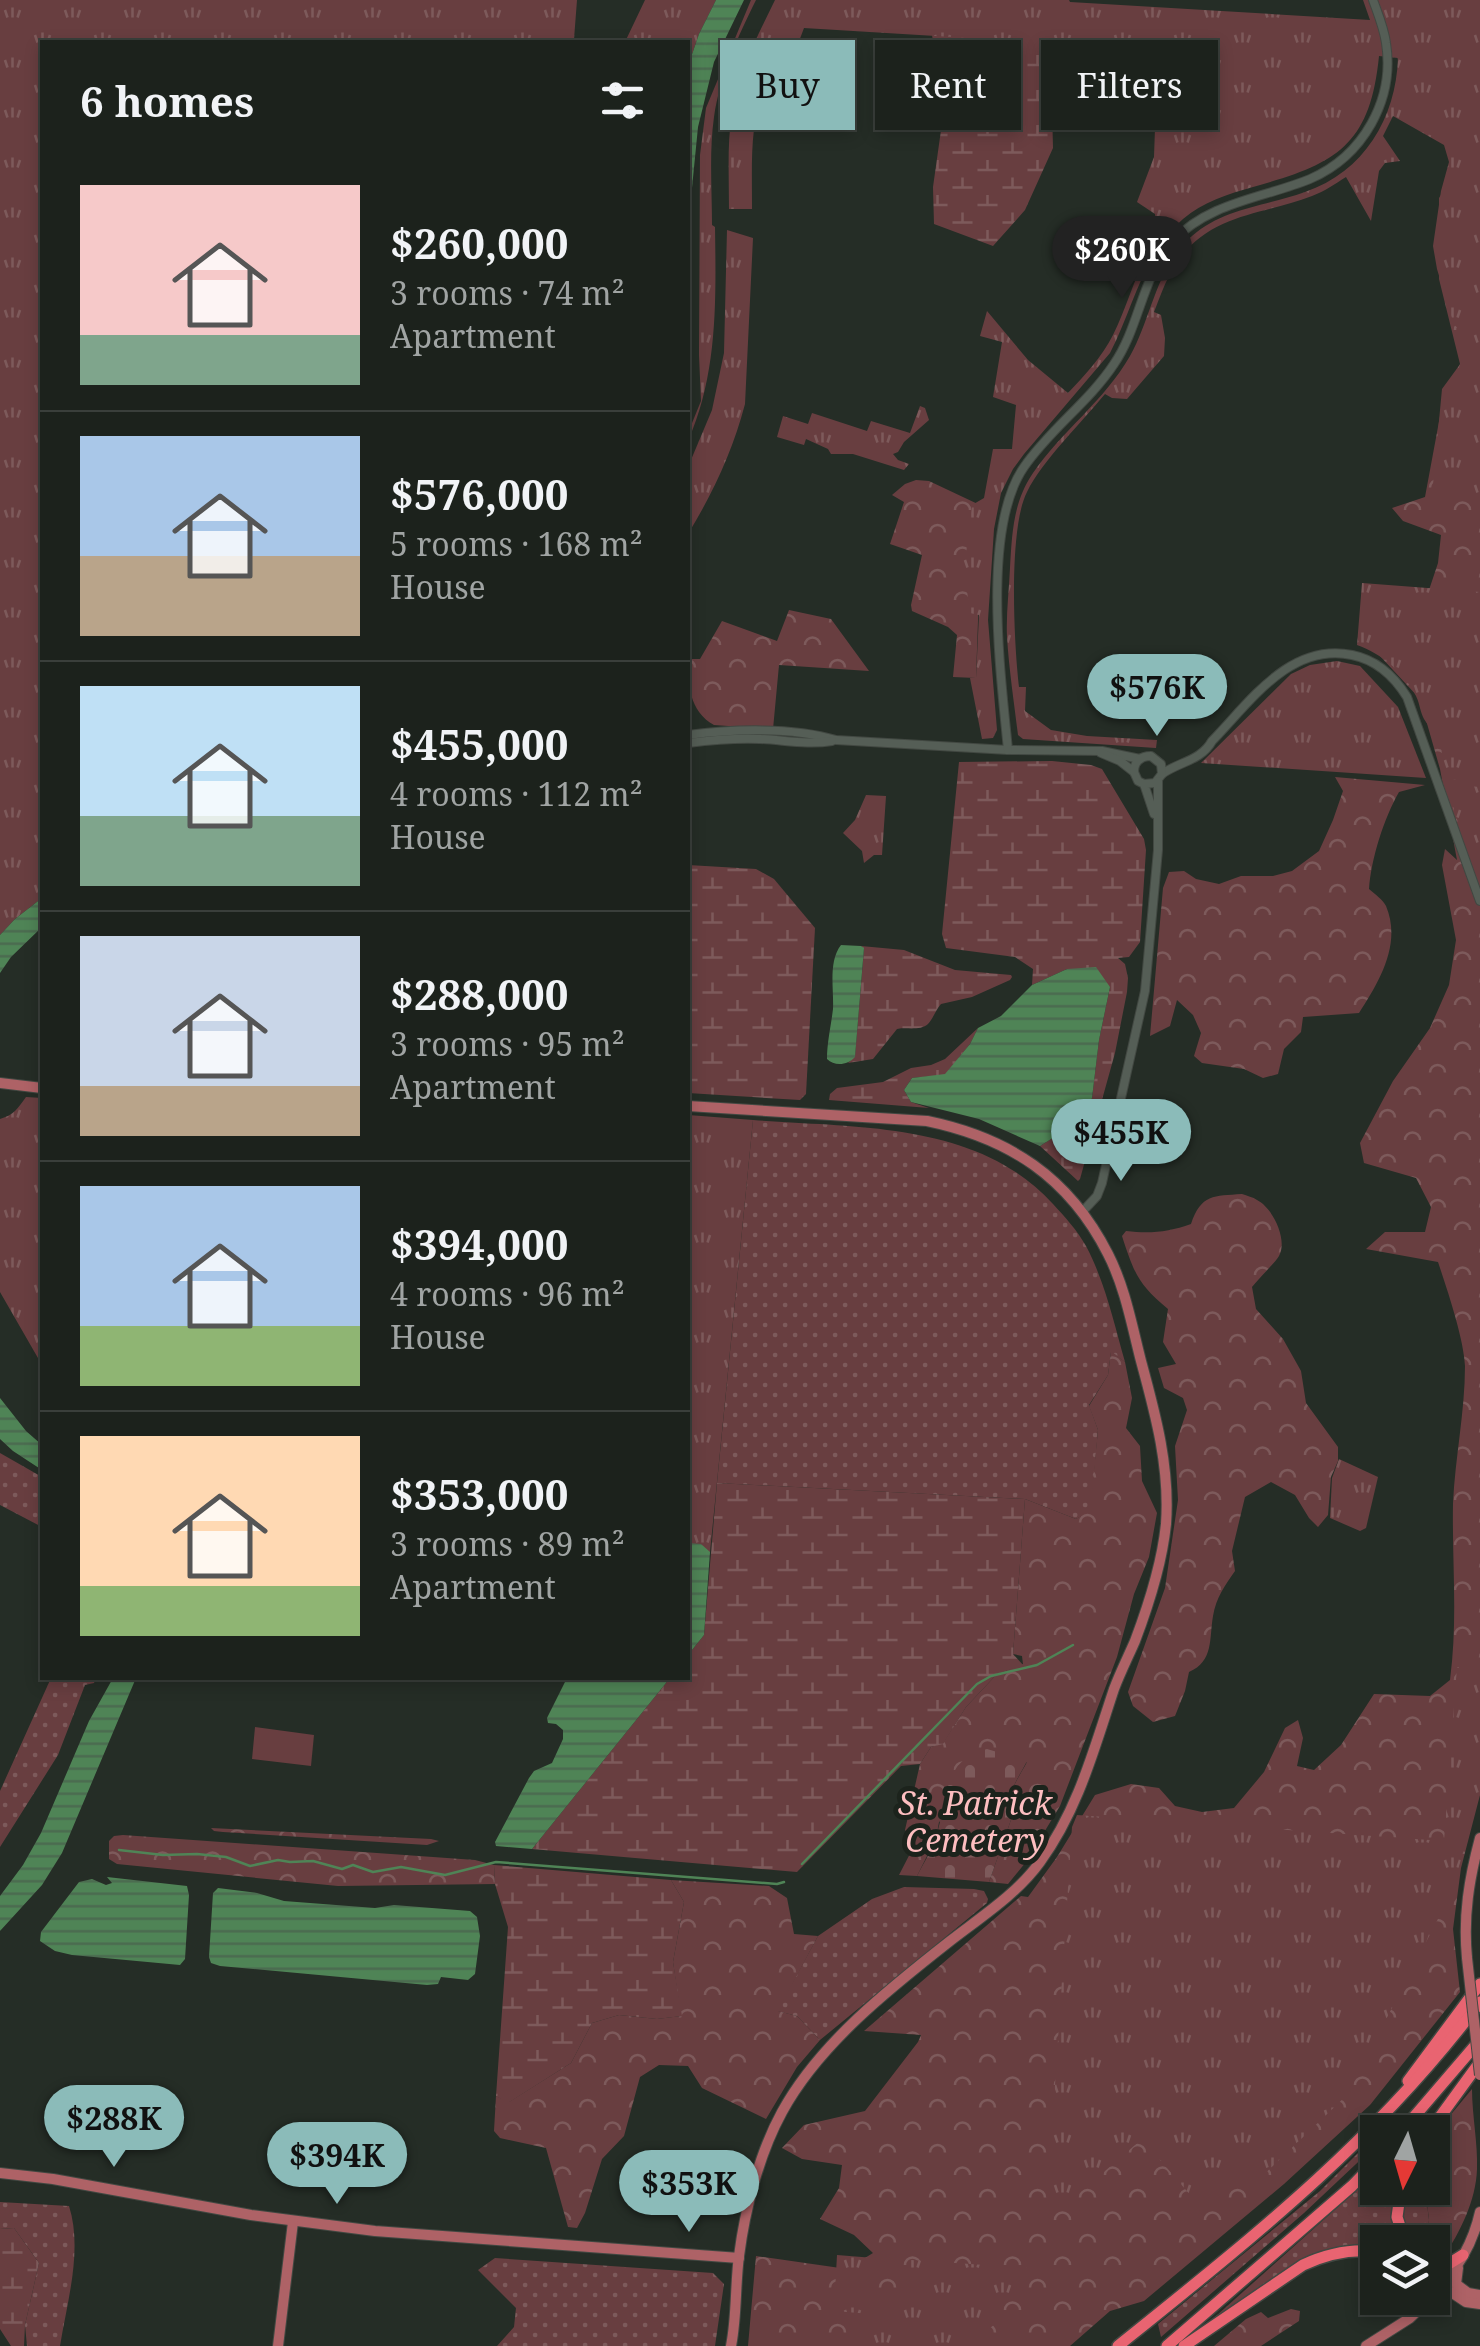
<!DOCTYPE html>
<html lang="en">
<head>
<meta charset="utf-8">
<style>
	:root { --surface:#1c221c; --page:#292f29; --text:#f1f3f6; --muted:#a0a4a3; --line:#3a3f3b; --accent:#8bbbb9 }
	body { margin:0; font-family:"Noto Serif",serif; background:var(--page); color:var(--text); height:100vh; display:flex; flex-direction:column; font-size:38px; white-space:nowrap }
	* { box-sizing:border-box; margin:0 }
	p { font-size:32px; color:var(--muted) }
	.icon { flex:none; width:55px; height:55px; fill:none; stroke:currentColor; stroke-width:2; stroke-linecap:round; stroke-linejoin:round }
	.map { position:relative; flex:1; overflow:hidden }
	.panel { position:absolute; left:40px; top:40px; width:650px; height:1640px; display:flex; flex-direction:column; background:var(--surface); border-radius:0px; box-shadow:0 5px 15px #0003,0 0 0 2px var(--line) }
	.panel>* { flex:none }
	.hud { position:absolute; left:720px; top:40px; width:610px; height:90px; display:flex; gap:20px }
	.needle { width:65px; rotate:185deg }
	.fabs { position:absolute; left:1360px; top:2115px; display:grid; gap:20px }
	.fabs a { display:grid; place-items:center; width:90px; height:90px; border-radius:0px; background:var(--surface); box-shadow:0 5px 15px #0003,0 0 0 2px var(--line); font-size:50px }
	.price { position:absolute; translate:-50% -85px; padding:0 22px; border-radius:35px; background:var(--accent); color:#111; font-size:32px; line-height:65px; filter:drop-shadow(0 2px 5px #0008) }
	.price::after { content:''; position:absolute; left:50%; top:60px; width:30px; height:22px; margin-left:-15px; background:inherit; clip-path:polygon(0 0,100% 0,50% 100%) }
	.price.on { background:#222; color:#fff }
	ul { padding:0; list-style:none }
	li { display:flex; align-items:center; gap:30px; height:250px; padding:0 40px }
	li+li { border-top:2px solid var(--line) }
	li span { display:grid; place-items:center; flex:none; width:280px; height:200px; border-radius:0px; color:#555 }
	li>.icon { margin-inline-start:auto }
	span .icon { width:120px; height:120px; fill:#fffc; stroke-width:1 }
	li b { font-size:42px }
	h2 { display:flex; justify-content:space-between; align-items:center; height:120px; padding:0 40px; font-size:42px }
	.pill { padding:0 35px; border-radius:0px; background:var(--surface); box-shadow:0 5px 15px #0003,0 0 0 2px var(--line); font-size:35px; line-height:90px }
	.pill.on { background:var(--accent); color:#111 }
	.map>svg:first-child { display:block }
	.grass { fill:url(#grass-dots) }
	.forest { fill:url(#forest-crowns) }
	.wetland { fill:url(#wetland-marsh) }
	.cemetery { fill:url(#cemetery-stones) }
	.park { fill:url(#park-tufts) }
	.garden { fill:#683e40 }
	.water { fill:url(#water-rules) }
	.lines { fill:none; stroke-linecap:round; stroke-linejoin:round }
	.stream { stroke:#4f8456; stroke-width:2.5 }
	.minor-casing { stroke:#424842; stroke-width:10 }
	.major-casing { stroke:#424842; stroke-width:12 }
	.highway-casing { stroke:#424842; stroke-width:14 }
	.minor { stroke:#555e56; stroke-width:8 }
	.major { stroke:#ae6266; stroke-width:10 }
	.highway { stroke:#e96471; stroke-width:11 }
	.major-bridge-casing { stroke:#424842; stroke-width:12; stroke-linecap:butt }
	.major-bridge { stroke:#ae6266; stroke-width:10 }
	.labels { text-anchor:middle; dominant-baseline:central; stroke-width:10; stroke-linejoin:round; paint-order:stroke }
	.park-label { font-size:32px; font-style:italic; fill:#fdbec0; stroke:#1c231c }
</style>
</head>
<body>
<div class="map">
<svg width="1480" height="2346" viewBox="0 0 1480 2346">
	<defs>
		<pattern id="grass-dots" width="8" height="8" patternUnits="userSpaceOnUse" patternTransform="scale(2.5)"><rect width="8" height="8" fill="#683e40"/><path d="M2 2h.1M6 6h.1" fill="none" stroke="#7d5a5b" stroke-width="1.8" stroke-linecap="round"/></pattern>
		<pattern id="forest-crowns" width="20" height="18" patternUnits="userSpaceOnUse" patternTransform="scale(2.5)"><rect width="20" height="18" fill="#683e40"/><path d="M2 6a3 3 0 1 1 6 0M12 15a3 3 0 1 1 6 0" fill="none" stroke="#7d5a5b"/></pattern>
		<pattern id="wetland-marsh" width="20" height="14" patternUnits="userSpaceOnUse" patternTransform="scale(2.5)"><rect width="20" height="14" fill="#683e40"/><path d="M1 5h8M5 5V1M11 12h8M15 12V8" fill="none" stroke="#7d5a5b"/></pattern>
		<pattern id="cemetery-stones" width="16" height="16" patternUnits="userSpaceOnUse" patternTransform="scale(2.5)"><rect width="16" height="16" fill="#683e40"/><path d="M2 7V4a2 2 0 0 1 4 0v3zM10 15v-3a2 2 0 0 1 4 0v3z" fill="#7d5a5b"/></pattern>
		<pattern id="park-tufts" width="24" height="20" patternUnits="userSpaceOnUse" patternTransform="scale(2.5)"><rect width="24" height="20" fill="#683e40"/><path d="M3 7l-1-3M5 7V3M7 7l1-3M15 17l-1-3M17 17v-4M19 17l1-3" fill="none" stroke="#7d5a5b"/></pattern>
		<pattern id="water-rules" width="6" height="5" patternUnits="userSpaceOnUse" patternTransform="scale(2.5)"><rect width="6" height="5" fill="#4f8456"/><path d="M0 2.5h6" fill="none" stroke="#4b6b4f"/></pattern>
	</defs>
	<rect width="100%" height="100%" fill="#252d26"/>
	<g class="grass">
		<path d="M753 1120C856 1128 978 1121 1053 1204 1065 1217 1077 1230 1086 1246 1105 1282 1114 1323 1125 1362L1111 1352 1108 1375 1089 1405 1098 1430 1091 1511 1076 1519 1025 1499 717 1483Z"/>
		<polygon points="0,1453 42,1477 42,1527 0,1505"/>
		<polygon points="51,1678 96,1678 94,1683 85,1685 58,1755 0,1847 0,1791"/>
		<polygon points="904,1887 974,1889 984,1891 988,1899 987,1903 820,2040 797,2016 777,2011 818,1936 872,1899"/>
		<polygon points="1377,2134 1377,2144 1373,2148 1304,2213 1161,2337 1158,2324 1320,2191"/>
		<polygon points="1377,2172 1378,2188 1396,2188 1391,2219 1399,2242 1378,2242 1377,2246 1347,2245 1312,2254 1206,2325"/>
		<path d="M1408 2188H1425L1429 2220 1427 2233 1429 2242H1412C1401 2225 1403 2207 1408 2188Z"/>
		<path d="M0 2202 69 2206C83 2250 67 2302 60 2346H27L25 2325 39 2263 14 2228 0 2229Z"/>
		<polygon points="495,2258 713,2273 724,2284 715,2346 497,2346 514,2327 516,2308 478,2270"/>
	</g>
	<g class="forest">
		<path d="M1384 0H1480V1795L1461 1868 1453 1929 1460 1992 1370 2105 1284 2184 1144 2301 1110 2311 1070 2346H748L756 2256 847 2269 873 2253 854 2235 820 2219 839 2188 842 2165 802 2159 782 2148 804 2125 865 2111 918 2042 921 2035 864 2031 1021 1896 1028 1897 1057 1857 1095 1795 1131 1784 1159 1788 1175 1806 1202 1812 1234 1808 1264 1772 1285 1728 1298 1720 1303 1738 1297 1766 1314 1770 1341 1745 1374 1694 1430 1696 1450 1680C1458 1620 1452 1564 1453 1504 1455 1458 1465 1412 1465 1366 1464 1339 1447 1289 1438 1262L1366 1249 1385 1232H1425L1431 1207 1416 1178 1364 1163 1360 1143 1393 1081 1430 1028 1449 985 1456 940 1442 865 1445 849 1457 860 1440 769 1420 699 1366 641 1429 590 1438 563 1441 535 1403 521 1392 508 1425 497 1443 400 1460 364 1439 279V198L1452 178 1449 138 1398 60Z"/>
		<polygon points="916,480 929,481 982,506 976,678 953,677 957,635 948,627 912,611 911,605 922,555 890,544 904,502 892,495 905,484"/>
		<path d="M789 610 831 619 869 671 779 665 773 729 714 725C689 711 688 684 688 659H700L722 621 777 641Z"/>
		<path d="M1335 777 1425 785 1399 792C1384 818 1371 859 1369 889 1375 894 1383 900 1386 906 1402 944 1379 982 1359 1013L1303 1017 1301 1032 1284 1049 1278 1074 1263 1078 1244 1069 1202 1063 1194 1056 1201 1033 1193 1015 1177 1000 1170 1026 1150 1036 1163 888 1169 872 1184 871 1196 879 1219 884 1241 876H1273L1292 871 1319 851 1333 820 1343 791Z"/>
		<path d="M1242 1194C1247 1196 1253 1197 1257 1200 1273 1208 1288 1240 1279 1256 1274 1264 1260 1277 1252 1287L1256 1309 1283 1339 1301 1371 1306 1403 1338 1447V1461L1331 1477 1328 1515 1318 1527 1309 1518 1295 1495 1271 1482 1245 1497 1232 1551 1235 1571C1225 1585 1216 1598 1213 1616 1209 1639 1214 1661 1189 1672L1185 1691 1175 1716 1153 1722 1133 1706 1128 1692 1165 1588 1178 1500 1175 1446 1187 1410 1183 1398 1164 1388 1158 1368 1176 1364 1163 1342 1168 1309C1138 1284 1134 1273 1122 1236L1126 1231C1150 1234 1169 1232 1191 1224 1201 1194 1214 1196 1242 1194Z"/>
		<path d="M1111 1351 1125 1362 1132 1398 1126 1428 1140 1446 1142 1481 1157 1513 1149 1557 1134 1594 1117 1657 1060 1806 1026 1862 1008 1884 989 1882 1012 1817C1003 1798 1018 1779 1027 1762L939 1822 936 1838 917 1876 899 1875 915 1844 905 1830 920 1764 931 1747 943 1743 966 1707 997 1674 1023 1664 1022 1656 1013 1654 1025 1499 1076 1519 1090 1510 1098 1430 1089 1406 1108 1375Z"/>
		<polygon points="211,1828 431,1839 439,1841 427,1845 223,1832 214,1831"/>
		<polygon points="123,1835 475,1860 494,1865 495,1884 338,1886 117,1864 109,1859 109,1841 114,1836"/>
		<polygon points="671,1880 769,1886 787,1898 794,1934 818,1936 778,2011 797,2016 820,2040 797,2067 766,2119 702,2088 688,2066 659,2065 640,2077 624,2136 602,2159 585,2213 577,2228 568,2227 546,2148 500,2138 494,2131 496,2096 509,2102 571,2063 592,2023 619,2015 657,2019 681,2016 673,1962 684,1902"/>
		<path d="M1472 2089C1472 2115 1478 2144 1477 2169 1476 2201 1460 2232 1443 2258L1433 2259 1432 2242H1429L1427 2233 1429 2219 1425 2188H1432L1433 2147 1448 2118Z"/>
		<polygon points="1291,2309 1300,2311 1299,2321 1261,2346 1214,2346 1246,2319 1261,2312 1268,2318"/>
	</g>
	<g class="wetland">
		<polygon points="1050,32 1053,148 1025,210 993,246 934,224 933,187 944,109 932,35"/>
		<polygon points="1052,761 1091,765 1102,769 1144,839 1146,850 1140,942 1129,957 1118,958 1125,964 1128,978 1127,992 1115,1053 1080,1179 1078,1181 1040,1146 1056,1136 1081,1126 1092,1098 1099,1040 1110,987 1067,969 1032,985 1033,969 1015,957 946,948 942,934 959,762"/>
		<polygon points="688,865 756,869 774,879 815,928 806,1094 800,1100 688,1093"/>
		<path d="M861 946 904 950 955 970 1011 975 1012 977 1010 980 972 997 941 1004C936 1009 933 1019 928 1024 921 1031 907 1027 897 1029L873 1059 848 1063 855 1056 864 949Z"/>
		<polygon points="978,1028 970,1044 945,1075 912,1078 904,1090 911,1102 929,1108 829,1100 830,1094 837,1088 883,1082 911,1068 931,1065 945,1059"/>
		<polygon points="717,1483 1025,1499 1013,1654 1023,1665 997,1674 966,1707 943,1744 931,1747 920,1764 901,1766 797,1872 532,1849 670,1678 688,1678 688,1655 704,1635"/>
		<polygon points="494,1865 671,1880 684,1902 673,1962 682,2016 657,2019 619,2015 592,2023 571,2063 508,2103 496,2096 508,1927 495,1884"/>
		<polygon points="14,2228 39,2263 25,2325 24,2346 11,2346 0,2329 0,2229"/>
	</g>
	<path class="cemetery" d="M987 1749 1027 1761C1018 1779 1003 1798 1012 1817L989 1882 917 1876C923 1864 931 1852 935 1840 948 1803 941 1759 987 1749Z"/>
	<g class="park">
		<polygon points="0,0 577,0 574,39 578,42 42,42 42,898 15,919 0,935"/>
		<polygon points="645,0 716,0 699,34 688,66 688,42 625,42"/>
		<path d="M751 0H756C738 36 720 76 714 117 709 152 712 189 712 225L715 227C716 300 718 373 688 441V433L701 401 699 355 700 155 706 108Z"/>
		<path d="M775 0H1069L1070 2 1370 20 1363 0H1480V498L1432 495 1442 389 1461 363 1468 347 1466 334 1454 325 1437 269 1433 246 1441 191 1449 162 1444 145 1393 116 1383 136 1400 161 1385 163 1379 171 1371 221 1346 177C1335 184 1325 191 1312 196 1260 216 1205 213 1173 269 1165 282 1160 297 1154 312L1161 315 1165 338 1164 356 1127 399 1112 398 1105 394C1082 422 1042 461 1027 492 1008 529 1014 644 1019 687H1026L1025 711 1051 730 1087 736 1157 740 1156 748 1023 739 1018 735C1014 702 1009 669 1007 637 1006 614 1009 591 1010 568 1012 534 1013 502 1033 473 1061 432 1105 400 1130 356 1152 317 1156 267 1192 236 1224 208 1266 206 1305 192 1364 172 1396 118 1398 58L1379 56C1370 147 1335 164 1253 187 1228 194 1203 202 1183 219 1142 255 1134 307 1110 353L1024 454 1013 469 1001 493 994 529 988 620 997 730 993 738 982 739 970 678H976L979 615 970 613 962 554H966L972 505 984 498 993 449H1012L1016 405 993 397 1002 342 980 336 987 311 1028 360 1068 393C1085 375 1102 357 1113 335 1130 301 1137 264 1161 233L1156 227 1155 214 1137 202 1154 157 1158 43 1089 38 1086 45 804 28 787 73 770 68C749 121 752 154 752 209H729C729 177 727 144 732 112 738 73 758 35 775 0Z"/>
		<path d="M727 230 753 238 745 404C733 450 713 493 688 534V467L712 410 724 353Z"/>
		<polygon points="920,406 925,408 929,420 904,442 898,452 893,454 898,460 909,464 904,470 853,454 831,454 828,449 806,439 804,445 777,437 783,416 808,424 812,413 867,431 871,421 910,433"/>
		<path d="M1362 583 1480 592V782L1445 779C1442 769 1443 758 1441 747 1438 736 1430 729 1424 719 1420 712 1420 704 1416 696 1404 672 1382 654 1357 645Z"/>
		<polygon points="1337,661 1360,666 1398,707 1426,778 1201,763 1291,674 1310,665"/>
		<polygon points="1444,784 1480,787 1480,882"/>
		<polygon points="866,795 886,796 882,855 874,855 864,863 862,851 843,833 855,820"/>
		<path d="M26 1097 42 1098V1365L0 1292V1119C14 1115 18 1108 26 1097Z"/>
		<polygon points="688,1115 753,1120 710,1552 688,1551"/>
		<polygon points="1339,1459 1378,1477 1366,1528 1360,1531 1330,1518 1332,1478"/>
		<polygon points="1457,1667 1480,1669 1480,1793 1458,1870 1440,1915 1347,2095 1253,2185 1238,2169 1198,2204 1142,2139 1046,2222 1072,1827 1077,1815 1444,1841"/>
		<polygon points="837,2255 874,2258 872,2295 908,2297 911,2260 1043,2269 990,2315 996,2323 969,2346 869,2346 871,2314 834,2311"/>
	</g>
	<polygon class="garden" points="255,1727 314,1735 311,1766 252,1759"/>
	<g class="water">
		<polygon points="716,0 744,0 714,62 698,127 691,198 692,370 688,406 688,66 699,34"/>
		<polygon points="42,898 42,927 11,957 0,973 0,935 15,919"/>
		<path d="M841 945 861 946 864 948 855 1057C848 1065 835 1067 827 1059 827 1042 831 1026 833 1009 834 989 828 962 841 945Z"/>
		<polygon points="1096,967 1110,987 1099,1040 1092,1098 1081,1126 1056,1136 1040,1146 979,1119 911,1102 904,1090 912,1078 945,1074 970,1044 978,1028 1001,1016 1032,985 1067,969"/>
		<polygon points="0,1398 26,1431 42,1445 42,1470 13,1451 0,1439"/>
		<polygon points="688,1543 701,1544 710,1552 704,1635 688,1655"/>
		<polygon points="113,1678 136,1678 62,1853 42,1885 0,1931 0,1896 23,1865 41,1833 89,1721"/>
		<polygon points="567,1678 670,1678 532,1849 496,1846 495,1842 529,1778 534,1771 552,1763 563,1739 563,1730 556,1724 548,1723 547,1718"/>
		<polygon points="107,1877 187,1886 189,1895 185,1959 180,1965 72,1955 55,1951 40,1941 41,1932 79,1882 92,1879 106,1885 112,1883"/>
		<polygon points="218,1888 257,1893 284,1901 375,1908 394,1905 470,1911 477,1917 480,1936 475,1974 468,1980 441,1977 438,1984 427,1985 220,1966 211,1963 209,1957 213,1893"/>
	</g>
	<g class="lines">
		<g class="stream">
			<polyline points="119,1850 163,1855 197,1854 226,1857 250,1866 278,1860 290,1862 313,1861 342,1869 353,1865 373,1872 401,1867 445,1875 496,1862 777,1884 784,1882"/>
			<polyline points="802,1864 977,1684 991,1676 1037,1665 1073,1645"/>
		</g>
		<g class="minor-casing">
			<g id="minor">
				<path d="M688 735C732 729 793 727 836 740L1008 750 1102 751 1140 759"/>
				<path d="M688 743C712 740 736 738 760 739 784 740 808 745 832 741"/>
				<path d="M1008 750C1001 676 981 529 1024 467 1050 429 1089 402 1114 364 1140 326 1142 276 1173 241 1209 202 1264 198 1310 179 1363 156 1395 100 1386 43 1384 28 1378 14 1373 0"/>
				<polyline points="1101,753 1120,761 1134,772"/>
				<path d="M1162 774C1178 762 1201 761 1212 741 1250 702 1290 642 1352 655 1377 660 1394 676 1407 697L1480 901"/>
				<path d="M1144 784 1155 783 1162 774 1161 764 1151 756C1141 756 1134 761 1134 772L1138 781 1144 784 1154 814"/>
				<polyline points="1083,1211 1097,1196 1102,1183 1145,991 1158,850 1158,781"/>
			</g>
		</g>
		<g class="major-casing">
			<g id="major">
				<polyline points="0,1083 42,1088"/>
				<path d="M688 1106 927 1121C1009 1138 1069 1177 1108 1254 1125 1287 1132 1326 1141 1361 1156 1416 1170 1468 1166 1524 1162 1564 1149 1604 1135 1641 1128 1657 1120 1673 1114 1689 1094 1749 1078 1810 1040 1862 1018 1893 981 1917 950 1941 890 1988 819 2044 782 2112 759 2154 745 2209 739 2256 735 2286 737 2316 731 2346"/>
				<path d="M1467 1958C1463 1916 1469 1879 1480 1838"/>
				<polyline points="0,2173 53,2179 251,2215 375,2231 739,2258"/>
				<polyline points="1458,2268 1456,2284 1468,2293 1480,2295"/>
				<polyline points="1442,2286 1466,2302 1480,2304"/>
				<path d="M1432 2296C1456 2272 1473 2244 1480 2212"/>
				<polyline points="278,2346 293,2222"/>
				<polyline points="1366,2346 1410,2318 1431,2298"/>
			</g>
		</g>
		<g class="highway-casing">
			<g id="highway">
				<polyline points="1408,2081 1480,1984"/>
				<polyline points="1401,2132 1479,2041"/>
				<polyline points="1429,2132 1480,2062"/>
				<polyline points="1401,2188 1397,2217 1405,2242"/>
				<polyline points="1432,2268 1442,2268 1463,2255"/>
				<polyline points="1432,2270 1442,2286"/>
				<path d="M1118 2346C1251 2239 1377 2140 1480 2002"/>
				<polyline points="1167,2346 1352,2186 1378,2159"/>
				<path d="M1184 2346 1303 2265C1327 2254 1351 2248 1378 2252"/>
			</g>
		</g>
		<use href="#minor" class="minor"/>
		<use href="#major" class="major"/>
		<use href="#highway" class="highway"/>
		<g class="major-bridge-casing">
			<polyline id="major-bridge" points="1467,1958 1480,2075"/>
		</g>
		<use href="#major-bridge" class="major-bridge"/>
	</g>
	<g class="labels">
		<g class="park-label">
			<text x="975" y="1802">St. Patrick<tspan x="975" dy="37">Cemetery</tspan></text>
		</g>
	</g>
</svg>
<div class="fabs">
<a><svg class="needle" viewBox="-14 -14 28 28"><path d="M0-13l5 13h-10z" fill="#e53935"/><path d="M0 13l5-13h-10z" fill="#a0a4a3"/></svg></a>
<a><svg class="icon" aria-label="layers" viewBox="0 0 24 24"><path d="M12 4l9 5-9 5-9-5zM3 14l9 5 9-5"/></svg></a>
</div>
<b class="price on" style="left:1122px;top:301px">$260K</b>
<b class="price" style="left:1157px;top:739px">$576K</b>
<b class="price" style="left:1121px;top:1184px">$455K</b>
<b class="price" style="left:114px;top:2170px">$288K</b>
<b class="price" style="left:337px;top:2207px">$394K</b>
<b class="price" style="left:689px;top:2235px">$353K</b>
<div class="hud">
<a class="pill on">Buy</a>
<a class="pill">Rent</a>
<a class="pill">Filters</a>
</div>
<section class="panel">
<h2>6 homes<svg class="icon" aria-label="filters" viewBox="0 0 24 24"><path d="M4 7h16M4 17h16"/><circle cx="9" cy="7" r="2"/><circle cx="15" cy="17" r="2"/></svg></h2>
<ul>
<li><span style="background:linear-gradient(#f6c9c9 75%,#7fa58c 0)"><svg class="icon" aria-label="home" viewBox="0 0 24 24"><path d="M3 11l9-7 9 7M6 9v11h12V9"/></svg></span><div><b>$260,000</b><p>3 rooms · 74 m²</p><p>Apartment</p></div></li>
<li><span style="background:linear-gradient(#a9c7e8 60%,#b9a48a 0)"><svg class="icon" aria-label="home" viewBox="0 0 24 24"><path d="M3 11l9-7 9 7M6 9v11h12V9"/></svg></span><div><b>$576,000</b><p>5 rooms · 168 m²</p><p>House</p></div></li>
<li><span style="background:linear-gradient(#bfe0f5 65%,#7fa58c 0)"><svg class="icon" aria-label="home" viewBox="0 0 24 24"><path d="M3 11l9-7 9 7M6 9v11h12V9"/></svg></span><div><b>$455,000</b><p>4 rooms · 112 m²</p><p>House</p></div></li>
<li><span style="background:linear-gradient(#c9d6e8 75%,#b9a48a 0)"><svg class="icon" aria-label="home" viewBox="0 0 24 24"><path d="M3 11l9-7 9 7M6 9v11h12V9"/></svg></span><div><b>$288,000</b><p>3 rooms · 95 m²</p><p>Apartment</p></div></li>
<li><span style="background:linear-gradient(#a9c7e8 70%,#8fb573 0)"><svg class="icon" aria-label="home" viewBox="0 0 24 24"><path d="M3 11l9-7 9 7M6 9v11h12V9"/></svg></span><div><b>$394,000</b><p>4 rooms · 96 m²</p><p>House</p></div></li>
<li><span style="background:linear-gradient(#ffd9b3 75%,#8fb573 0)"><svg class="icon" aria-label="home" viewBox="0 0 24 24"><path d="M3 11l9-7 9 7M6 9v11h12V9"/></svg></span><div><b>$353,000</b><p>3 rooms · 89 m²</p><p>Apartment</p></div></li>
</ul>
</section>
</div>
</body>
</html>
